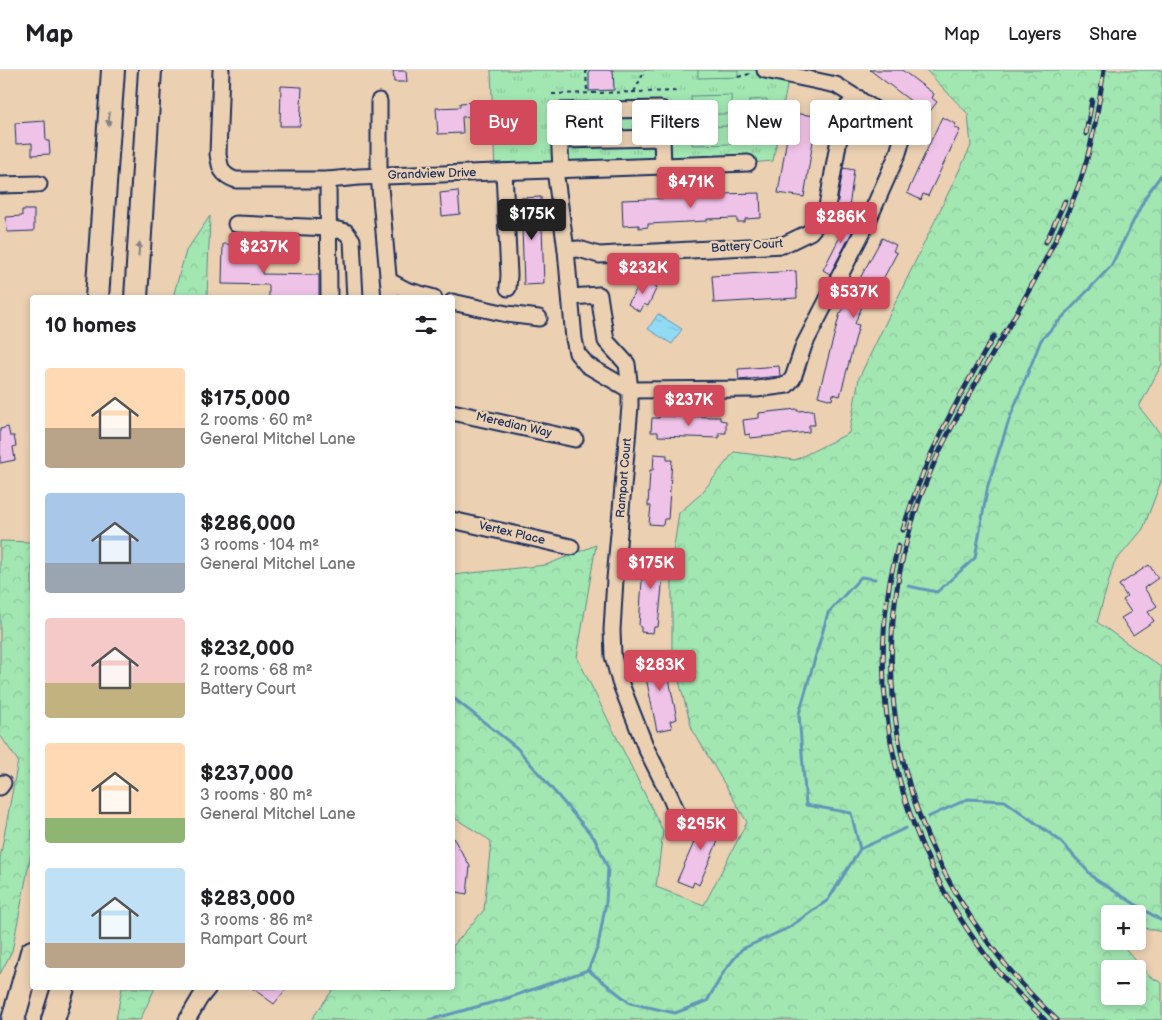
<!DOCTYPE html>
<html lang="en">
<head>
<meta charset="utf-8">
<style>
	:root { --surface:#fff; --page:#f6f6f6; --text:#202124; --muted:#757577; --line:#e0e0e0; --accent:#d1495b }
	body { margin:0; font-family:"Balsamiq Sans",sans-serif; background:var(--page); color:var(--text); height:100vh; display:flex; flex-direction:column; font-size:19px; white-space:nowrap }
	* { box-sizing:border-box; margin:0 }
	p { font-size:16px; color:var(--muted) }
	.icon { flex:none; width:28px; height:28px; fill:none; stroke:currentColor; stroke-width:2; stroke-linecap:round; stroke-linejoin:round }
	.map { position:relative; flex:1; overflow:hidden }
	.side { position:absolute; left:30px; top:225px; width:425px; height:695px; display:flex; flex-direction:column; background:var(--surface); border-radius:5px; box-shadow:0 2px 8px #0003 }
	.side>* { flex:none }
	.top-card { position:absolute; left:470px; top:30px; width:475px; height:45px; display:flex; gap:10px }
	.fabs { position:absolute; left:1101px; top:835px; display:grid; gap:10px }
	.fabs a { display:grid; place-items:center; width:45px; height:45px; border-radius:5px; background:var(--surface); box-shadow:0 2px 8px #0003; font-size:25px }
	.price { position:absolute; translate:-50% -42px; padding:0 11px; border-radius:5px; background:var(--accent); color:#fff; font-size:16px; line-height:32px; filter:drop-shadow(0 1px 2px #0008) }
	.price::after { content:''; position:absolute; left:50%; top:30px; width:15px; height:11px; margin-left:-8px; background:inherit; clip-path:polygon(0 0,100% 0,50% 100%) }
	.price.active { background:#222; color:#fff }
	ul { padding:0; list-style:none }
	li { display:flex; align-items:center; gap:15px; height:125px; padding:0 15px }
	li span { display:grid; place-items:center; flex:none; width:140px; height:100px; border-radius:5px; color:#555 }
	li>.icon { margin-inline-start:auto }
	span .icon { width:60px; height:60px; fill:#fffc; stroke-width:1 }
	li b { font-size:21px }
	h2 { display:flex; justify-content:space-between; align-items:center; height:60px; padding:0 15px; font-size:21px }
	.tag { padding:0 18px; border-radius:5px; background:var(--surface); box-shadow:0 2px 8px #0003; font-size:18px; line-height:45px }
	.tag.active { background:var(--accent); color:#fff }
	header { display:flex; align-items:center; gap:30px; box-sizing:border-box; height:70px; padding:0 25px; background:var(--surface); border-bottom:1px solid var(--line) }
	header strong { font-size:24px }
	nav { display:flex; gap:28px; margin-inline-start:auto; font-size:18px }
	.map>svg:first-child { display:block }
	.forest { fill:url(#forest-crowns); stroke:#5e8b88; fill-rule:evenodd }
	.park { fill:url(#park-tufts); stroke:#5e8b88 }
	.garden { fill:#a2e7b2; stroke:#5e8b88 }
	.water { fill:url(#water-ripples); stroke:#6296b8 }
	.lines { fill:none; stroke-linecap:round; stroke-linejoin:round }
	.stream { stroke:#6296b8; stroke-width:3 }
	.building { fill:#efc2e7; stroke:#1b2f5e }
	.minor-casing { stroke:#1b2f5e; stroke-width:19 }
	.highway-casing { stroke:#1b2f5e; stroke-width:26 }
	.path { stroke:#1b2f5e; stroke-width:2; stroke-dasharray:4 4; stroke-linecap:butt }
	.minor { stroke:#ebd0b2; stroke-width:15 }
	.highway { stroke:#ebd0b2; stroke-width:22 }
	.rail-casing { stroke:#1b2f5e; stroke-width:5 }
	.rail { stroke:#ebd0b2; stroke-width:3; stroke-dasharray:9; stroke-linecap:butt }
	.oneway { fill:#838088 }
	.labels { text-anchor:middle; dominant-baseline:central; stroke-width:5; stroke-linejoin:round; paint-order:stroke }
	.street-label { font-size:12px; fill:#1b2f5e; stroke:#ebd0b2 }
</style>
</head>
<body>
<header>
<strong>Map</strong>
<nav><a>Map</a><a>Layers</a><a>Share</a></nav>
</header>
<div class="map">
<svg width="1162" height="950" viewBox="0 0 1162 950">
	<defs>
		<pattern id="forest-crowns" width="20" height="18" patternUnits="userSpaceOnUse" patternTransform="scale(1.25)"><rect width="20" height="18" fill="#a2e7b2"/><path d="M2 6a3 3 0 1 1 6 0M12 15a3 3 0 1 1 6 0" fill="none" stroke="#8bc69c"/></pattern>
		<pattern id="park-tufts" width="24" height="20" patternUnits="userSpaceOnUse" patternTransform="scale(1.25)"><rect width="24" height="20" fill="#a2e7b2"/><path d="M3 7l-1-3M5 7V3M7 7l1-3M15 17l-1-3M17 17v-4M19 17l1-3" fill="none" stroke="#8bc69c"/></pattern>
		<pattern id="water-ripples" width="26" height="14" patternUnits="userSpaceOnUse" patternTransform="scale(1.25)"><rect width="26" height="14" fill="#92dbf4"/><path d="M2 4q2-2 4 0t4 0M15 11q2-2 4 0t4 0" fill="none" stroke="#7dbcd4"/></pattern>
	</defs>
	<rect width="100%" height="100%" fill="#ebd0b2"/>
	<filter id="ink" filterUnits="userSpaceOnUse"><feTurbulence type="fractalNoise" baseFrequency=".02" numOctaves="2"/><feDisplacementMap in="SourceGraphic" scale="10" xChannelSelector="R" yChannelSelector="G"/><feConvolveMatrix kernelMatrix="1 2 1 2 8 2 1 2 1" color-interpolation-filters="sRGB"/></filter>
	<g filter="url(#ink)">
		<g class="forest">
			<path d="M926 0H1162V294L1139 337 1162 366V409L1143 459 1114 493 1097 552 1162 598V862L1145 858H1138V844H1110V871H1119L1150 907 1162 913V950H311L334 918H452L453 876 484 840 491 771 453 747V505L546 495 596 475 577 587 663 761 656 817 704 835 747 752 692 659 672 585V490L679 443 701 424 734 382 795 390 849 363 859 308 971 76 968 44ZM1110 899H1138V926H1110Z"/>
			<polygon points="210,146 207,227 173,227 186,181"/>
			<polygon points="0,471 32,472 32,778 12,881 0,904 0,788 18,691 0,665"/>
			<polygon points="122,918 155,918 140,950 116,950"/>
		</g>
		<polygon class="park" points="491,0 765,0 789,5 773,91 748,93 495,102"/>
		<g class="garden">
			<polygon points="698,0 738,0 738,7 698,8"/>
			<polygon points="731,25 732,44 692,44 691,26"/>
			<polygon points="767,29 768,69 749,70 749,30"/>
			<polygon points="732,56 732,74 692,75 692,57"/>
		</g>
		<polygon class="water" points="658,244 682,259 672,274 648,259"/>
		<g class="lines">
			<g class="stream">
				<polyline points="908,516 937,522 975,488 988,415 1009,350 1041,270 1111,196 1146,126 1162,104"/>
				<polyline points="452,627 517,678 595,769 608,798 606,832 598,876 588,900"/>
				<polyline points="928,747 968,729 1005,731 1059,770 1095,809 1162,851"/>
				<polyline points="860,779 851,743 806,735 799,644 828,543 861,507 875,509"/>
				<polyline points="588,900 630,933 675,943 707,931 725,900 742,879 788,858 828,830 860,779 906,758"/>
				<polyline points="429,950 505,929 588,900"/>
			</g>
		</g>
		<g class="building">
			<polygon points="589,0 613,0 614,20 589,21"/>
			<polygon points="870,0 902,0 934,24 932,28 937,32 926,46 910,34 912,32"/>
			<polygon points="393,1 406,1 407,12 394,12"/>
			<polygon points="281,16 302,17 300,56 280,56"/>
			<polygon points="475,32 476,46 462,47 463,63 438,64 436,38 460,37 460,33"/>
			<polygon points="791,43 817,46 804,127 778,123"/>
			<polygon points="942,47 956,54 954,57 960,60 928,126 923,124 921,130 907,123"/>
			<polygon points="45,51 46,71 49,71 50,84 32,85 32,73 16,74 15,53"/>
			<polygon points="843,98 854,100 849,138 837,136"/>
			<polygon points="458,121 460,144 442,146 440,123"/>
			<polygon points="760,123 761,148 745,149 745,152 737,152 737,148 707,149 707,151 648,154 648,157 639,158 639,155 623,156 622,130 677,128 677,125"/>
			<polygon points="541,127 544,214 524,215 521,128"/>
			<polygon points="22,140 34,140 34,161 7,162 6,147 22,146"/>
			<polygon points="851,145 859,149 830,204 823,200"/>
			<polygon points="882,168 896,175 893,181 897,183 869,235 864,233 858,245 855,254 859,255 840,326 833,324 832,330 818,326 840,243 841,243"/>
			<polygon points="223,174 262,175 262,204 319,205 319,228 269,228 269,215 222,214"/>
			<polygon points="796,201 797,228 714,233 712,206"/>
			<polygon points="643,208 657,217 648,236 644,234 640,242 628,234"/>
			<polygon points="779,296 780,306 739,310 738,299"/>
			<polygon points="797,339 797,341 813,340 815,355 809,355 809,362 750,368 750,364 745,365 743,350 759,348 759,343"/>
			<polygon points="659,346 720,347 720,350 726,351 726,363 719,363 719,368 658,366 658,362 651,362 652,348 659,348"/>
			<polygon points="8,357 10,366 14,366 16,376 13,377 15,390 0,393 0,359"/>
			<polygon points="654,384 667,385 667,390 672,390 668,449 664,449 663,455 649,454 651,436 648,436 650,400 653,400"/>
			<polygon points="644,480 659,481 658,485 665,485 658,557 654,557 653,563 641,562 641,557 639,556"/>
			<polygon points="1149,495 1158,508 1144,518 1157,536 1148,542 1154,551 1133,565 1121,548 1131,542 1123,530 1127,527 1119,515"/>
			<polygon points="658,585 659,590 665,589 677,649 670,651 672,658 657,661 642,588"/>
			<polygon points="707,743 719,748 717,753 724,757 699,815 694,812 692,817 677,811"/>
			<polygon points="452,766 470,796 467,824 452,821"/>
			<polygon points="252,918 287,918 274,934"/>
		</g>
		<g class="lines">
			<g class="minor-casing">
				<g id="minor">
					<path d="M221 0 218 84C220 98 221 105 236 110H328L359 107 748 93"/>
					<polyline points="379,31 379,106 390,228"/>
					<polyline points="560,70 662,68"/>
					<polyline points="561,99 558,41 661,39 663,96"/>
					<polyline points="555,100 566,180 574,269 577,283 587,295 630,320 757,319 787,315 793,308 804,275 867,153 898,83 903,66 896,55 876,40 836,15 765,0"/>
					<polyline points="504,102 509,205 508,218"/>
					<polyline points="328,110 329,228"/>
					<polyline points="0,115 39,114"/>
					<polyline points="236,154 330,158 346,162 352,170 355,228"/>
					<polyline points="566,180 579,179 599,185 783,175 810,162 816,155 827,137 843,46 848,36 858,28"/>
					<polyline points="389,211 406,220 434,228"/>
					<polyline points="571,227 599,225 606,271 627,294 630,320 630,336 615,509 612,560 613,586 620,612 646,678 670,726 681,752"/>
					<polyline points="452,232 507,244 539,248"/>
					<polyline points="452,342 575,369"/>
					<polyline points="452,450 571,477"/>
					<polyline points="0,717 3,713"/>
					<polyline points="187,950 200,928 208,918"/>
				</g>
			</g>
			<g class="highway-casing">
				<g id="highway">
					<polyline points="97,228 113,0"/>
					<polyline points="136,228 150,0"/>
					<polyline points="13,950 32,882"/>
					<polyline points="53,950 63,918"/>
				</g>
			</g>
			<g class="path">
				<polyline points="586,0 587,23"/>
				<polyline points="738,7 753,3"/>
				<polyline points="634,22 645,0"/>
				<polyline points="552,24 680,21"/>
			</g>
			<use href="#minor" class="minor"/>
			<use href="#highway" class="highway"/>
			<g class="rail-casing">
				<g id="rail">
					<polyline points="1086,64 1092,30"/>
					<polyline points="1046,172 1065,131"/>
					<path d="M903 460C923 390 958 328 994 266"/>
					<path d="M898 476C895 490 891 503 889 517 868 646 906 779 984 883 1002 908 1024 929 1045 950"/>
					<path d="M1057 950C893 795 842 578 944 372 987 286 1044 208 1078 117 1092 79 1098 40 1104 0"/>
				</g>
			</g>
			<use href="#rail" class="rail"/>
		</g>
		<defs><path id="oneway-solid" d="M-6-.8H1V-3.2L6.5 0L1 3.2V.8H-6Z" transform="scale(1.25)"/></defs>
		<g class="oneway">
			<use href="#oneway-solid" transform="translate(109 49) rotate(94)"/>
			<use href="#oneway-solid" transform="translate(139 179) rotate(-86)"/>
		</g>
	</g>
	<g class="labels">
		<g class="street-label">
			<text transform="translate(432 104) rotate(-2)">Grandview Drive</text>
			<text transform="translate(747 176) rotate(-4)">Battery Court</text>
			<text transform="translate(514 355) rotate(13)">Meredian Way</text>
			<text transform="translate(624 408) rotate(-85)">Rampart Court</text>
			<text transform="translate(512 463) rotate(13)">Vertex Place</text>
		</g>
	</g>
</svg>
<div class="fabs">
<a>+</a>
<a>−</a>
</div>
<b class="price" style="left:691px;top:139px">$471K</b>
<b class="price active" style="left:532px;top:171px">$175K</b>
<b class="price" style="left:841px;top:174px">$286K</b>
<b class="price" style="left:264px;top:204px">$237K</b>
<b class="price" style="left:643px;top:225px">$232K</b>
<b class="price" style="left:854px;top:249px">$537K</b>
<b class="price" style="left:689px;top:357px">$237K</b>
<b class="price" style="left:651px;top:520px">$175K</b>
<b class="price" style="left:660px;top:622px">$283K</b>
<b class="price" style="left:701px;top:781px">$295K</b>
<div class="top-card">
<a class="tag active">Buy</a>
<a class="tag">Rent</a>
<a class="tag">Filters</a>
<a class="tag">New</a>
<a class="tag">Apartment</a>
</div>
<section class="side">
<h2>10 homes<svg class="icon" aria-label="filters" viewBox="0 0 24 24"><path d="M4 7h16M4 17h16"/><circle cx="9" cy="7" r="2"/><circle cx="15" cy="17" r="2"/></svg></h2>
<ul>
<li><span style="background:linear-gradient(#ffd9b3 60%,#b9a48a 0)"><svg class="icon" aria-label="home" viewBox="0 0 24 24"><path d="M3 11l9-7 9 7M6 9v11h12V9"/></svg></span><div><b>$175,000</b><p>2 rooms · 60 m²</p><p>General Mitchel Lane</p></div></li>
<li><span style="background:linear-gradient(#a9c7e8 70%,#9aa5b1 0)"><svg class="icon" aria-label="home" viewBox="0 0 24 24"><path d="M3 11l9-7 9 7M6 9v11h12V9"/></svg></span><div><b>$286,000</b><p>3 rooms · 104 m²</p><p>General Mitchel Lane</p></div></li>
<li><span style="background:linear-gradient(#f6c9c9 65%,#c2b280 0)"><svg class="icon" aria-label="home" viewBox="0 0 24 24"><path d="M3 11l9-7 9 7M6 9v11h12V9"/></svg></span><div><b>$232,000</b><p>2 rooms · 68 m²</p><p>Battery Court</p></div></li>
<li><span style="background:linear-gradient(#ffd9b3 75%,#8fb573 0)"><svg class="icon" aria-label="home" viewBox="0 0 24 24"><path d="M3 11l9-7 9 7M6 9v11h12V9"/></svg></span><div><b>$237,000</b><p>3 rooms · 80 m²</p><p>General Mitchel Lane</p></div></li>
<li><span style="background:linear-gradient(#bfe0f5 75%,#b9a48a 0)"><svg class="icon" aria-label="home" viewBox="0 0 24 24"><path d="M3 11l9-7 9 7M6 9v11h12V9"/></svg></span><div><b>$283,000</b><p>3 rooms · 86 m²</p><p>Rampart Court</p></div></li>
</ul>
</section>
</div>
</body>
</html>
